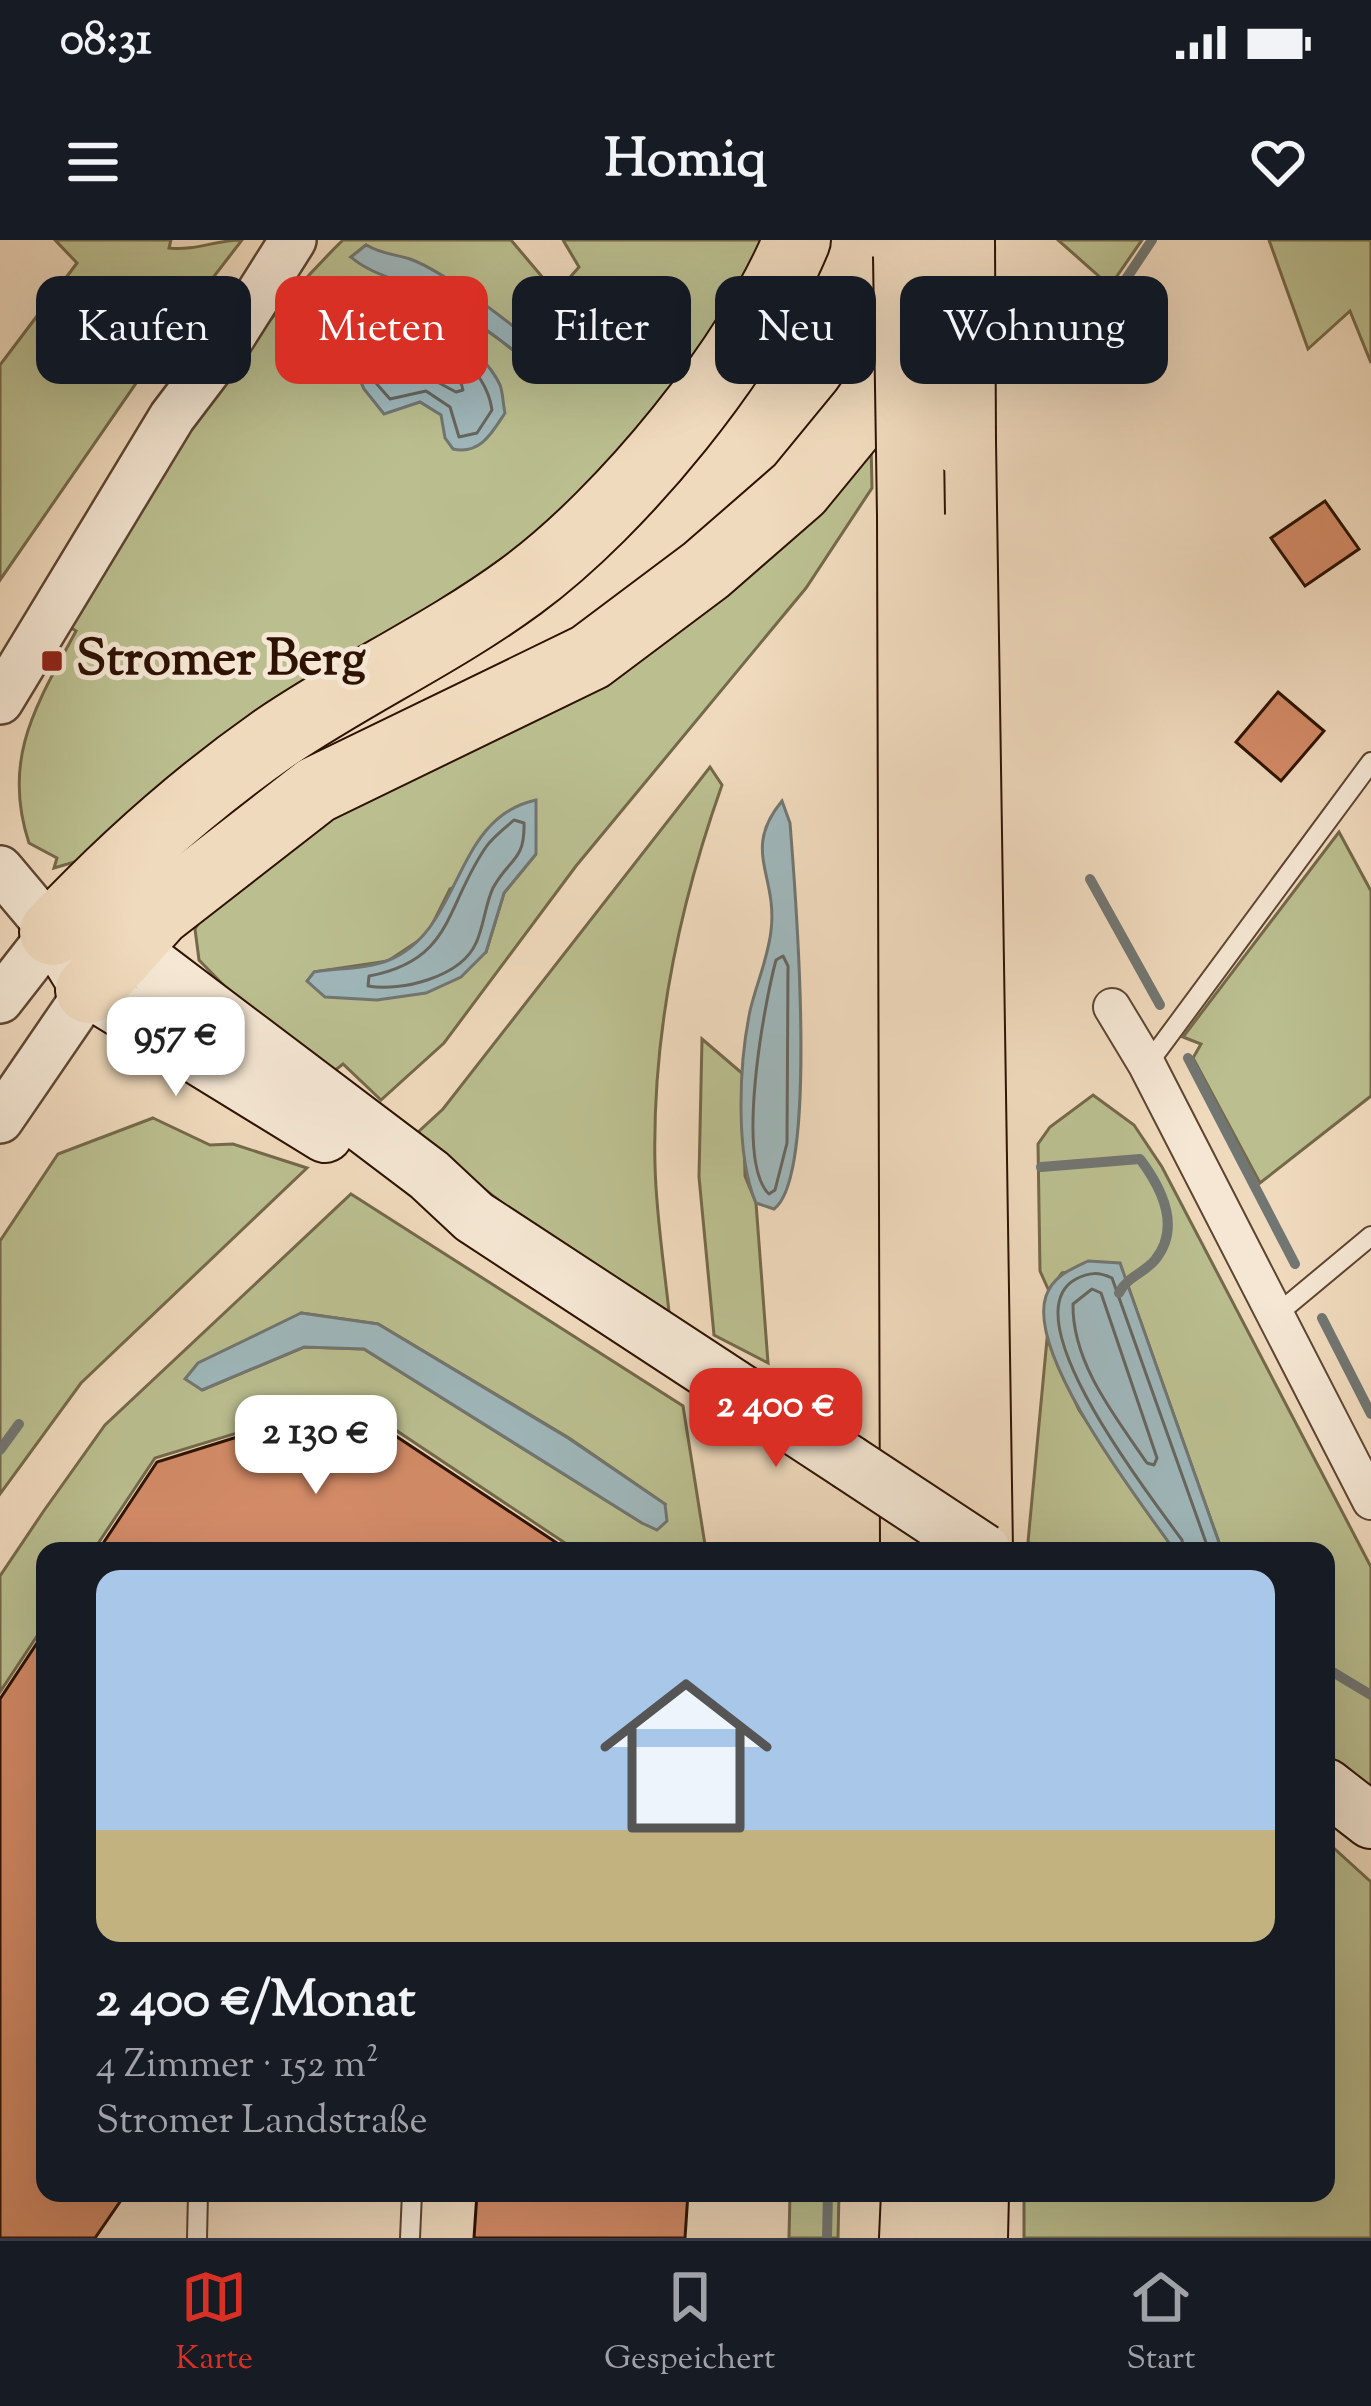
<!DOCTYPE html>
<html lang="de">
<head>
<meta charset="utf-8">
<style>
	:root { --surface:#171b24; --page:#20242c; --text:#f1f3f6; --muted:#9ea1a6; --line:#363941; --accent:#d93025 }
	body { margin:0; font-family:"Sorts Mill Goudy",serif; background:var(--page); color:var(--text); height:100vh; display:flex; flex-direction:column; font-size:45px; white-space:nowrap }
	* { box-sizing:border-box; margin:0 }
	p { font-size:39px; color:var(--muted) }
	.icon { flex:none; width:66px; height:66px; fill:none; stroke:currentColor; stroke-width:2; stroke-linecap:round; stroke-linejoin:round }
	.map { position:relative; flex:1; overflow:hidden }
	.drawer { position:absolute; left:36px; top:1302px; width:1299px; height:660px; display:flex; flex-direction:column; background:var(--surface); border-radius:24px; box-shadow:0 12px 48px #0002 }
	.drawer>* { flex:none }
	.guide { position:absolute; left:36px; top:36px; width:1299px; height:108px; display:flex; gap:24px }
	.price { position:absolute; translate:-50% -102px; padding:0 27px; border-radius:24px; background:#fff; color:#222; font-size:39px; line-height:78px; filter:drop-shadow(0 3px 6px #0008) }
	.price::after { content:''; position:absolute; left:50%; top:72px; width:36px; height:27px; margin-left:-18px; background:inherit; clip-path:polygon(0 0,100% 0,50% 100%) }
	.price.active { background:var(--accent); color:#fff }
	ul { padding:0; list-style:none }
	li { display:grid; align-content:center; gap:24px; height:636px; padding:0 60px }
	li span { display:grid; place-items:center; height:372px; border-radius:24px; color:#555 }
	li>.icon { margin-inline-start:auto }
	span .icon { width:216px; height:216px; fill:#fffc; stroke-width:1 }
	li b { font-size:51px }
	.pill { padding:0 42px; border-radius:24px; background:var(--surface); box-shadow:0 12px 48px #0002; font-size:42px; line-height:108px }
	.pill.active { background:var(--accent); color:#fff }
	.status { display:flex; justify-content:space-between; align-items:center; height:84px; padding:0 60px; background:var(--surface); direction:ltr }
	.status svg { height:33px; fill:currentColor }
	header { display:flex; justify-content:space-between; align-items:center; height:156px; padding:0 60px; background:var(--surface); font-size:54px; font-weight:700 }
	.tab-bar { display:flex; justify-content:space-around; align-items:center; height:168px; border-top:3px solid var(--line); background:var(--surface); font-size:33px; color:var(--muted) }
	.tab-bar a { display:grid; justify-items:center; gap:6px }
	.tab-bar .active { color:var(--accent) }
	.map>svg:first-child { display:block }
	.green { fill:#bbbf90; stroke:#74694a; stroke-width:3; fill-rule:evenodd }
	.water { fill:#9fb8bc; stroke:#727672; stroke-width:3 }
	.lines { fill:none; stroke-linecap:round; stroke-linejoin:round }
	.shore { stroke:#666660; stroke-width:3 }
	.stream { stroke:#727672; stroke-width:10 }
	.building { fill:#d38b67; stroke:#2e1303; stroke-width:3 }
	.service-casing { stroke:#5e4532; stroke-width:22 }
	.minor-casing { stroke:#5e4532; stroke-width:40 }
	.tertiary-casing { stroke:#5e4532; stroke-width:50 }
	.secondary-casing { stroke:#2e1303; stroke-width:58 }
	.motorway-casing { stroke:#2e1303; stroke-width:70 }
	.service { stroke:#f5e7d4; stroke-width:18 }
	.minor { stroke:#f5e7d4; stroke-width:36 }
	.tertiary { stroke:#f5e7d4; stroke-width:45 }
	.secondary { stroke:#f5e7d4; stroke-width:54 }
	.motorway { stroke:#f0dabd; stroke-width:66 }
	.secondary-bridge-casing { stroke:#2e1303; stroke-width:58; stroke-linecap:butt }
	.motorway-bridge-casing { stroke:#2e1303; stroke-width:70; stroke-linecap:butt }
	.secondary-bridge { stroke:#f5e7d4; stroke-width:54 }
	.motorway-bridge { stroke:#f0dabd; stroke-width:66 }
	.poi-dot { fill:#8f2418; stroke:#f5e7d4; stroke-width:4.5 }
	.labels { text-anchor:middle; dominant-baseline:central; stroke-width:10; stroke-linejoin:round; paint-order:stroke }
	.poi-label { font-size:51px; font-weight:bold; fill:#2e1303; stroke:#f5e7d4; text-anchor:start }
</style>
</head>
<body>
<div class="status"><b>08:31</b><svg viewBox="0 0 49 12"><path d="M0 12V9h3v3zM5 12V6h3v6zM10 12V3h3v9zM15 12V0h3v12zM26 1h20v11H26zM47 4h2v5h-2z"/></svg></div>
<header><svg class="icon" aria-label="menu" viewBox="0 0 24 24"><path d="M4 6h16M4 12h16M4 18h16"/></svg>Homiq<svg class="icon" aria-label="heart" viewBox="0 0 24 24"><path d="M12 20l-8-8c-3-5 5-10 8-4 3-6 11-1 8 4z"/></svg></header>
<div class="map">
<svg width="1371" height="1998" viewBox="0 0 1371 1998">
	<rect width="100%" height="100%" fill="#f0dabd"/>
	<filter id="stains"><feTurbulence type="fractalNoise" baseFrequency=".00167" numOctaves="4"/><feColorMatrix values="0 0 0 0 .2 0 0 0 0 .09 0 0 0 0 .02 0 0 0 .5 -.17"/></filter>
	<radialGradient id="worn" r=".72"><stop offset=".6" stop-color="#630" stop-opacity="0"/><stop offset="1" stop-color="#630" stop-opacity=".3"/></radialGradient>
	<g class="green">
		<path d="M55 0H171L169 8C196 11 215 0 242 0L175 87 0 340V125L77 23Z"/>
		<path d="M343 0H511L549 45 564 44 579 27 563 0H772L665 173 512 317 78 621 54 628 57 618 29 603C1 518 37 464 76 391L67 385C150 252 230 110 343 0ZM366 5 382 14 559 131 546 141C494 84 419 51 351 17Z"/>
		<polygon points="1058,0 1142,0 1110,46"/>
		<polygon points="1269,0 1371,0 1371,123 1350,71 1308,109"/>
		<path d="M871 203 872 248 806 348 576 626 444 803 381 860 343 824 329 835 241 763 199 720 195 689 216 654ZM536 614 504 653 486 712 314 732 388 721 427 695 450 649Z"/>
		<path d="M710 527 722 545C679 666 652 796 655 925 656 974 664 1024 669 1072L511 970 415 895 443 869Z"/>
		<polygon points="1339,592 1371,651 1371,856 1260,943 1193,818 1201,804 1183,797"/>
		<polygon points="702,799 743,834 745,936 756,963 768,1123 714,1095 699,937"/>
		<polygon points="1093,855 1134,885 1162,927 1371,1327 1371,1554 1326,1515 1326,1311 1222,1311 1120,1024 1062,1033 1049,1051 1040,1031 1038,904 1050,887"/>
		<polygon points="153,878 210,905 233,904 307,928 81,1143 0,1254 0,1001 58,914"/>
		<path d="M351 954 683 1166 706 1311H577L349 1159 155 1218 93 1311H45V1384L0 1452V1336L43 1272 105 1185ZM301 1073 378 1084 569 1198 665 1264 642 1283 364 1109 304 1107 202 1150Z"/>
		<polygon points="1047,1099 1079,1170 1175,1311 1041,1311 1028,1302"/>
		<polygon points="1326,1601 1371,1642 1371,1998 1024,1998 1024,1953 1326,1953"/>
		<polygon points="790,1953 839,1953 838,1998 789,1998"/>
	</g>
	<g class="water">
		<path d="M366 5C382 14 394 14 410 19 444 31 540 102 560 131L546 141C513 105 464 72 420 51 398 39 370 34 351 17Z"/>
		<path d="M387 63C425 74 482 106 500 145 503 152 503 165 505 173 492 193 480 215 453 209L445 198 441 175 420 162 384 174 364 149 346 110 358 79Z"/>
		<path d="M536 560V614L504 653 486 712 461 737 426 753 377 760 325 757 307 741 314 732C337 728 367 729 389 720 463 690 452 578 536 560Z"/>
		<path d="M782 561 790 583C795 646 819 936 774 969L756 963C735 914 739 824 750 771 756 745 768 718 771 691 778 635 741 610 782 561Z"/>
		<path d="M1088 1021 1120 1023 1222 1311H1175C1140 1262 1026 1115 1046 1056 1053 1036 1071 1029 1088 1021Z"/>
		<polygon points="301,1073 378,1084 568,1198 665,1264 667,1281 657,1290 642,1283 364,1109 304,1107 202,1150 185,1139 198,1123"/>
	</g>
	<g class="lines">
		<g class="shore">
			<path d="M387 76C429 84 486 125 492 170L477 193 459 197 450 167 426 151 390 159 375 142 360 108 368 87Z"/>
			<path d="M390 92C416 99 458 124 463 150L456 152 426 136 392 140 376 109 380 98Z"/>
			<path d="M514 580 524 583C525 622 509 618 493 648 485 665 484 686 476 703 461 737 401 752 368 746L369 736C454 720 445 666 486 607 493 597 505 588 514 580Z"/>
			<path d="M783 716 788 726 787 903 775 950 769 954C735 921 764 765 776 720Z"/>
			<path d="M1092 1049 1101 1053 1157 1218 1154 1225 1147 1223C1115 1176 1072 1123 1073 1064Z"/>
			<path d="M1184 1311 1182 1300C1153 1260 1008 1076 1076 1039 1089 1032 1099 1032 1112 1038L1209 1311"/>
		</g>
		<g class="stream">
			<polyline points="1116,54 1152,0"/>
			<polyline points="1090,639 1160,765"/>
			<polyline points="1188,818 1295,1024"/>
			<path d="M1041 927 1140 919C1161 947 1182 987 1155 1020 1143 1034 1128 1036 1119 1053"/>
			<polyline points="1322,1078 1371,1174"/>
			<polyline points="0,1210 19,1184"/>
			<polyline points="1326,1428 1371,1455"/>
			<polyline points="827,1998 828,1953"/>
		</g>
	</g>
	<g class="building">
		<polygon points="1325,261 1359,309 1305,346 1271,298"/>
		<polygon points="1278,452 1324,491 1281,541 1236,502"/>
		<polygon points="346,1163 569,1311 98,1311 157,1222"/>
		<polygon points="45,1391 45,1953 126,1953 95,1998 0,1998 0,1459"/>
		<polygon points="477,1953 688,1953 685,1998 474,1998"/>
	</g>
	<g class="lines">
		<g class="service-casing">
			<g id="service">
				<polyline points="1147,825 1371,522"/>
				<polyline points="1276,1075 1371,996"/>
				<polyline points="197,1998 198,1953"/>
				<polyline points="410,1998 412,1953"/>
			</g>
		</g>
		<g class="minor-casing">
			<polyline id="minor" points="1112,767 1147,825 1371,1261"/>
		</g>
		<g class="tertiary-casing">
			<g id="tertiary">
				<polyline points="0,461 172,177 226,106 293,0"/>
				<polyline points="0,629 53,692 0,760"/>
				<polyline points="0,880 89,750"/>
			</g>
		</g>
		<g class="secondary-casing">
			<g id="secondary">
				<polyline points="91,699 126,706 429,935 474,977 848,1222"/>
				<polyline points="67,714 89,750 325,895"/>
				<polyline points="1326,1546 1371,1581"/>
			</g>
		</g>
		<g class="motorway-casing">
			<g id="motorway">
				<polyline points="962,202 979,1311"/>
				<polyline points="911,275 914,1311"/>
				<path d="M53 692C121 620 191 557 272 500 352 445 442 404 521 346 623 271 749 117 797 0"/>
				<polyline points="89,750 158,673 316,550 590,417 706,330 799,249 863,171 927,80"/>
				<polyline points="913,1998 915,1953"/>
				<polyline points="974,1998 975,1953"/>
			</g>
		</g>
		<use href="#service" class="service"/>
		<use href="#minor" class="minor"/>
		<use href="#tertiary" class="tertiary"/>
		<use href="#secondary" class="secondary"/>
		<use href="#motorway" class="motorway"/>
		<g class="secondary-bridge-casing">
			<polyline id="secondary-bridge" points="848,1222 983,1311"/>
		</g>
		<g class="motorway-bridge-casing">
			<g id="motorway-bridge">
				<polyline points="961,0 962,202"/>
				<polyline points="907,16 911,275"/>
			</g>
		</g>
		<use href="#secondary-bridge" class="secondary-bridge"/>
		<use href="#motorway-bridge" class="motorway-bridge"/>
	</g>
	<rect class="poi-dot" x="40" y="409" width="24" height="24" rx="6"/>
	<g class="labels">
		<g class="poi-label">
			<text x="76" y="421">Stromer Berg</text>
		</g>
	</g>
	<rect width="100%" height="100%" filter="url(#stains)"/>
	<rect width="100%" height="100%" fill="url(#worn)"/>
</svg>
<b class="price" style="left:176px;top:859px">957 €</b>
<b class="price active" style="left:776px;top:1230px">2 400 €</b>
<b class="price" style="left:316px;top:1257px">2 130 €</b>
<div class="guide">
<a class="pill">Kaufen</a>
<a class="pill active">Mieten</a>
<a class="pill">Filter</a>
<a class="pill">Neu</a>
<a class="pill">Wohnung</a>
</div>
<section class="drawer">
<ul>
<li><span style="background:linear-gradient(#a9c7e8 70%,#c2b280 0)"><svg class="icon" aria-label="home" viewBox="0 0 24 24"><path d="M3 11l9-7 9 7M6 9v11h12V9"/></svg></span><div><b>2 400 €/Monat</b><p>4 Zimmer · 152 m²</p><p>Stromer Landstraße</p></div></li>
</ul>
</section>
</div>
<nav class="tab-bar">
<a class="active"><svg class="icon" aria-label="map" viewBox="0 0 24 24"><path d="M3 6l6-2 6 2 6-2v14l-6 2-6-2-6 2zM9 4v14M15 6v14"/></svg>Karte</a>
<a><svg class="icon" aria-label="saved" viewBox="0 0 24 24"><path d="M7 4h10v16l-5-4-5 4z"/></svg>Gespeichert</a>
<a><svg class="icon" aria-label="home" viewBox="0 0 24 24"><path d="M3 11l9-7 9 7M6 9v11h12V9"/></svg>Start</a>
</nav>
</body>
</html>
